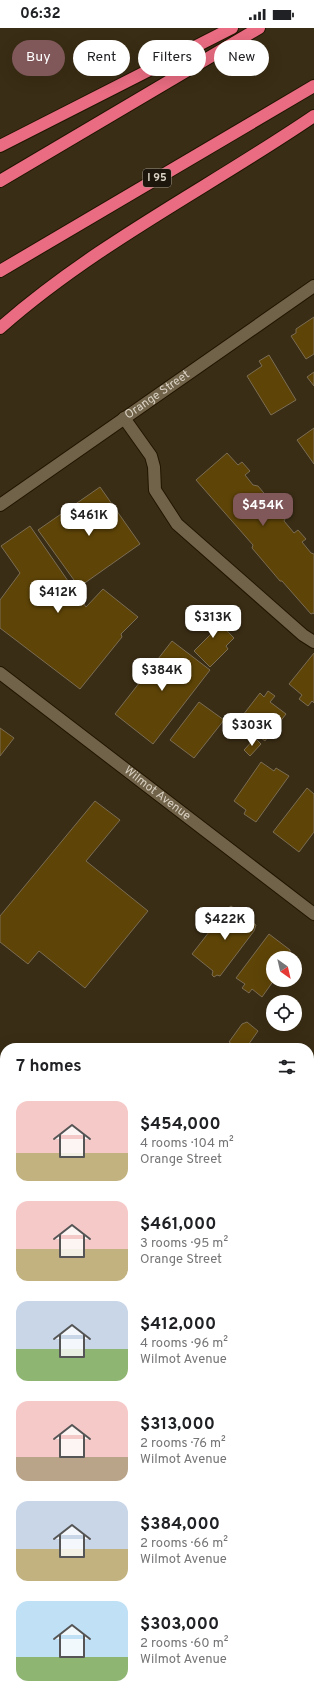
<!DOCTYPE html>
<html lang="en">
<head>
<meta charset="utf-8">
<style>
	:root { --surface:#fff; --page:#f6f6f6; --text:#202124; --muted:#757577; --accent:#80585a }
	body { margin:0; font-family:Overpass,sans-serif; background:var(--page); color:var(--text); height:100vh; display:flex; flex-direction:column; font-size:15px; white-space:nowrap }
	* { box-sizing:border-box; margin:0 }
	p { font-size:13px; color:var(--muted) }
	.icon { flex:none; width:22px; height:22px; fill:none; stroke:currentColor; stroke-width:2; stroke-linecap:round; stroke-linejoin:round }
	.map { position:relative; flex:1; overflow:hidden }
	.panel { position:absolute; left:0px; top:1015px; width:314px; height:656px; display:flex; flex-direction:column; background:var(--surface); border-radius:16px 16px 0 0; box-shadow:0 4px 16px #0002 }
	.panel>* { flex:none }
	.banner { position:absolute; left:12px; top:12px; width:290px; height:36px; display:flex; gap:8px }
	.needle { width:26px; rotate:146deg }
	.controls { position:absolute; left:266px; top:923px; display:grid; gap:8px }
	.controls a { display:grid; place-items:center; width:36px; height:36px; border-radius:50%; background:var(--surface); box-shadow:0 4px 16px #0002; font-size:20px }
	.price { position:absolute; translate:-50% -34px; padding:0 9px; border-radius:8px; background:#fff; color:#222; font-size:13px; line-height:26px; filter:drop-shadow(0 1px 2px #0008) }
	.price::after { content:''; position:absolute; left:50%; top:24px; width:12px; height:9px; margin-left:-6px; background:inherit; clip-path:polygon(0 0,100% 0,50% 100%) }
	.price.on { background:var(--accent); color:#fff }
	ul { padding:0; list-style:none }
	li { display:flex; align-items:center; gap:12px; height:100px; padding:0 16px }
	li span { display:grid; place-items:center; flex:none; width:112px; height:80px; border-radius:12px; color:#555 }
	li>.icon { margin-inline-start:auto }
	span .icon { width:48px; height:48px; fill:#fffc; stroke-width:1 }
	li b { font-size:17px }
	h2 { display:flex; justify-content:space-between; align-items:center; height:48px; padding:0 16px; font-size:17px }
	.tag { padding:0 14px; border-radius:18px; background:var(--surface); box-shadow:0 4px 16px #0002; font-size:14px; line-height:36px }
	.tag.on { background:var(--accent); color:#fff }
	.status { display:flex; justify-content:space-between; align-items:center; height:28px; padding:0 20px; background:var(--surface); direction:ltr }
	.status svg { height:11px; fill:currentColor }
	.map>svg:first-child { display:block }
	.built { fill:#453515 }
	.building { fill:#5e4407; stroke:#7b6d53 }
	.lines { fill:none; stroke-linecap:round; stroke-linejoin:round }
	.minor-casing { stroke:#211500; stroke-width:14 }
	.major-casing { stroke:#211500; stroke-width:14 }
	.highway-casing { stroke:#211500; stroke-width:14 }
	.minor { stroke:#716349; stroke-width:12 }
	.major { stroke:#b9686b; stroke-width:12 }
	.highway { stroke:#e96c82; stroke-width:12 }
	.labels { text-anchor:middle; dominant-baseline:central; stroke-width:3.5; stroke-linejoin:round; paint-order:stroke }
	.shield { fill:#1c160c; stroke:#a0998c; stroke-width:1 }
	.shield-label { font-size:11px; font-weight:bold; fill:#d9d1c3 }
	.street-label { font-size:12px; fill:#d9d1c3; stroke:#1c160c }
</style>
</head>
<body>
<div class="status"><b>06:32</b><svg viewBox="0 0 49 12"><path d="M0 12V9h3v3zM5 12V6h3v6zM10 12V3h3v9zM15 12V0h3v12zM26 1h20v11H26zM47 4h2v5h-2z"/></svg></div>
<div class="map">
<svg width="314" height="1671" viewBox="0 0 314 1671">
	<rect width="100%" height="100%" fill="#3a2d15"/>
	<polygon class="built" points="309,1434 314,1438 314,1671 0,1671 0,1561 5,1554 5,1666 309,1666"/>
	<g class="building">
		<polygon points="314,289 314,326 306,331 291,308 296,305 296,301"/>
		<polygon points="269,327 296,372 271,387 247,348 262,338 259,333"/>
		<polygon points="314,344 314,358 307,349"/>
		<polygon points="314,400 314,436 297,412"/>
		<polygon points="227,425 238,437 242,434 250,443 245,447 253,457 258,458 268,470 272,466 280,475 275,479 285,491 284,493 294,505 298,502 306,511 302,514 311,525 314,526 314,586 313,585 311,586 282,553 280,553 252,520 253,517 196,452"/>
		<polygon points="100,459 140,516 79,559 38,502"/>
		<polygon points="30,498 86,579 103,561 138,589 121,606 122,609 80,661 0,600 0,572 20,545 1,518"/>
		<polygon points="202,577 234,610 226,618 228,621 210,639 194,623 214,603 195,583"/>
		<polygon points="172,613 210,642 153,716 115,686"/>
		<polygon points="314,625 314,675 312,673 308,678 299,671 302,667 289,656"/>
		<polygon points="268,663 275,668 270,674 286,686 265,713 243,696 240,700 236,696 260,665 264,669"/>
		<polygon points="199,674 224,692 194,730 170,712"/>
		<polygon points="0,700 14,710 0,728"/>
		<polygon points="255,710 261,716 250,728 244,722"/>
		<polygon points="261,734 274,743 276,740 289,748 256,794 244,786 246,782 234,773"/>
		<polygon points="307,760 314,766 314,804 299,824 273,804"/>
		<polygon points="95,773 120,792 86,833 148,883 85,960 39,923 28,936 0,914 0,888"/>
		<polygon points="231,878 256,897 254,903 220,948 217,947 214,949 212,947 213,943 192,926 227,881"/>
		<polygon points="269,906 290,922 290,930 273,930 274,952 262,969 252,961 249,965 242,960 245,956 236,950"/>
		<polygon points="247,994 258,1003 246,1020 238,1020 229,1014 242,996"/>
		<polygon points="5,1099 5,1153 0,1149 0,1106"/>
		<polygon points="314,1167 314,1179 309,1175"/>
		<polygon points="311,1267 314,1269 314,1305 309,1312 309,1269"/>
		<polygon points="309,1514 314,1518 314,1671 162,1671 166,1666 309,1666"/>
	</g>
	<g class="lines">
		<g class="minor-casing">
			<g id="minor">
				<polyline points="124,390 151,428 154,439 155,462 177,496 303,607 314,614"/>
				<path id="s1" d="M0 477 314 258"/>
				<path id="s2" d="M0 645 314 886"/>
				<polyline points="309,1091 314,1084"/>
				<polyline points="309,1439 314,1432"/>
				<polyline points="309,1476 314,1486"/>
				<polyline points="0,1522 5,1516"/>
			</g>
		</g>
		<g class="major-casing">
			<g id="major">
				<polyline points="0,1181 5,1185"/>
				<polyline points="309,1403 314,1407"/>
			</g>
		</g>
		<g class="highway-casing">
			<g id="highway">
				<polyline points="0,118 232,0"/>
				<polyline points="0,153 259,0"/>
				<polyline points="0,243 314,58"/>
				<path d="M0 300C95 216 210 159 314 88"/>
			</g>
		</g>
		<use href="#minor" class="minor"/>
		<use href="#major" class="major"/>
		<use href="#highway" class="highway"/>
	</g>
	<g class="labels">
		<rect class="shield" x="143" y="141" width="28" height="18" rx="3"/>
		<g class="shield-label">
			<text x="157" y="150">I 95</text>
		</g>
		<g class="street-label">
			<text stroke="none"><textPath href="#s1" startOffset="192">Orange Street</textPath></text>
			<text stroke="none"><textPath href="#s2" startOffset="198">Wilmot Avenue</textPath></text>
		</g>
	</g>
</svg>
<div class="controls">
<a><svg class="needle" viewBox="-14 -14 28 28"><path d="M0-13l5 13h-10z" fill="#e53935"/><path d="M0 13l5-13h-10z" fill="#757577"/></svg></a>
<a><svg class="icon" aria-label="locate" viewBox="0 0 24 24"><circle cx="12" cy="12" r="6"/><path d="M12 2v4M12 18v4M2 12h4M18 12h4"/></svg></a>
</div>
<b class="price on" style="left:263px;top:499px">$454K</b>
<b class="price" style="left:89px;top:509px">$461K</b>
<b class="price" style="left:58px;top:586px">$412K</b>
<b class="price" style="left:213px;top:611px">$313K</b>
<b class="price" style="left:162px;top:664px">$384K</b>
<b class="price" style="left:252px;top:719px">$303K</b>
<b class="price" style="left:225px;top:913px">$422K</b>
<div class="banner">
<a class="tag on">Buy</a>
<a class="tag">Rent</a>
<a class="tag">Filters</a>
<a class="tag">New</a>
</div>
<section class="panel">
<h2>7 homes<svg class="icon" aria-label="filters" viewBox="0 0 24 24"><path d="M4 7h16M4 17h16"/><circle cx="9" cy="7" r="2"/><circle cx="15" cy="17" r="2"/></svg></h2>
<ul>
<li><span style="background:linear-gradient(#f6c9c9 65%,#c2b280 0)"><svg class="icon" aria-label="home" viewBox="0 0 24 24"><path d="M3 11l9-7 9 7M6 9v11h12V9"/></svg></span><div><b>$454,000</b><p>4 rooms · 104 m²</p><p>Orange Street</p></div></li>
<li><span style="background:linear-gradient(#f6c9c9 60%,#c2b280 0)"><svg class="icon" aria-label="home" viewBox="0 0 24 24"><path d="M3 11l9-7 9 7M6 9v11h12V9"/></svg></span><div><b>$461,000</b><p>3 rooms · 95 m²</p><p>Orange Street</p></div></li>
<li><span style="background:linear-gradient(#c9d6e8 60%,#8fb573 0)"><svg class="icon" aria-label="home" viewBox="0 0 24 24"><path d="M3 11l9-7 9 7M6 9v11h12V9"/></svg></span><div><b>$412,000</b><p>4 rooms · 96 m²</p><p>Wilmot Avenue</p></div></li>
<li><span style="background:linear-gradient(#f6c9c9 70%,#b9a48a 0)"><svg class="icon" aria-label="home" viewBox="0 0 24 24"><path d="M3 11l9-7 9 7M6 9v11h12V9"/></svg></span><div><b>$313,000</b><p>2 rooms · 76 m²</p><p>Wilmot Avenue</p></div></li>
<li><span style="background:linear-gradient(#c9d6e8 60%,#c2b280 0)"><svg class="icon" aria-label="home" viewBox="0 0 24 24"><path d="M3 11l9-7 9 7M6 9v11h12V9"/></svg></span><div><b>$384,000</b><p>2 rooms · 66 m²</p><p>Wilmot Avenue</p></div></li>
<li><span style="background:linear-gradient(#bfe0f5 70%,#8fb573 0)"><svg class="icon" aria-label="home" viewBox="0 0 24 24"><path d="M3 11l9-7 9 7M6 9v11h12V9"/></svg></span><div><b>$303,000</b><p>2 rooms · 60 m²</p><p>Wilmot Avenue</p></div></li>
</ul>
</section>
</div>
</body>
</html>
